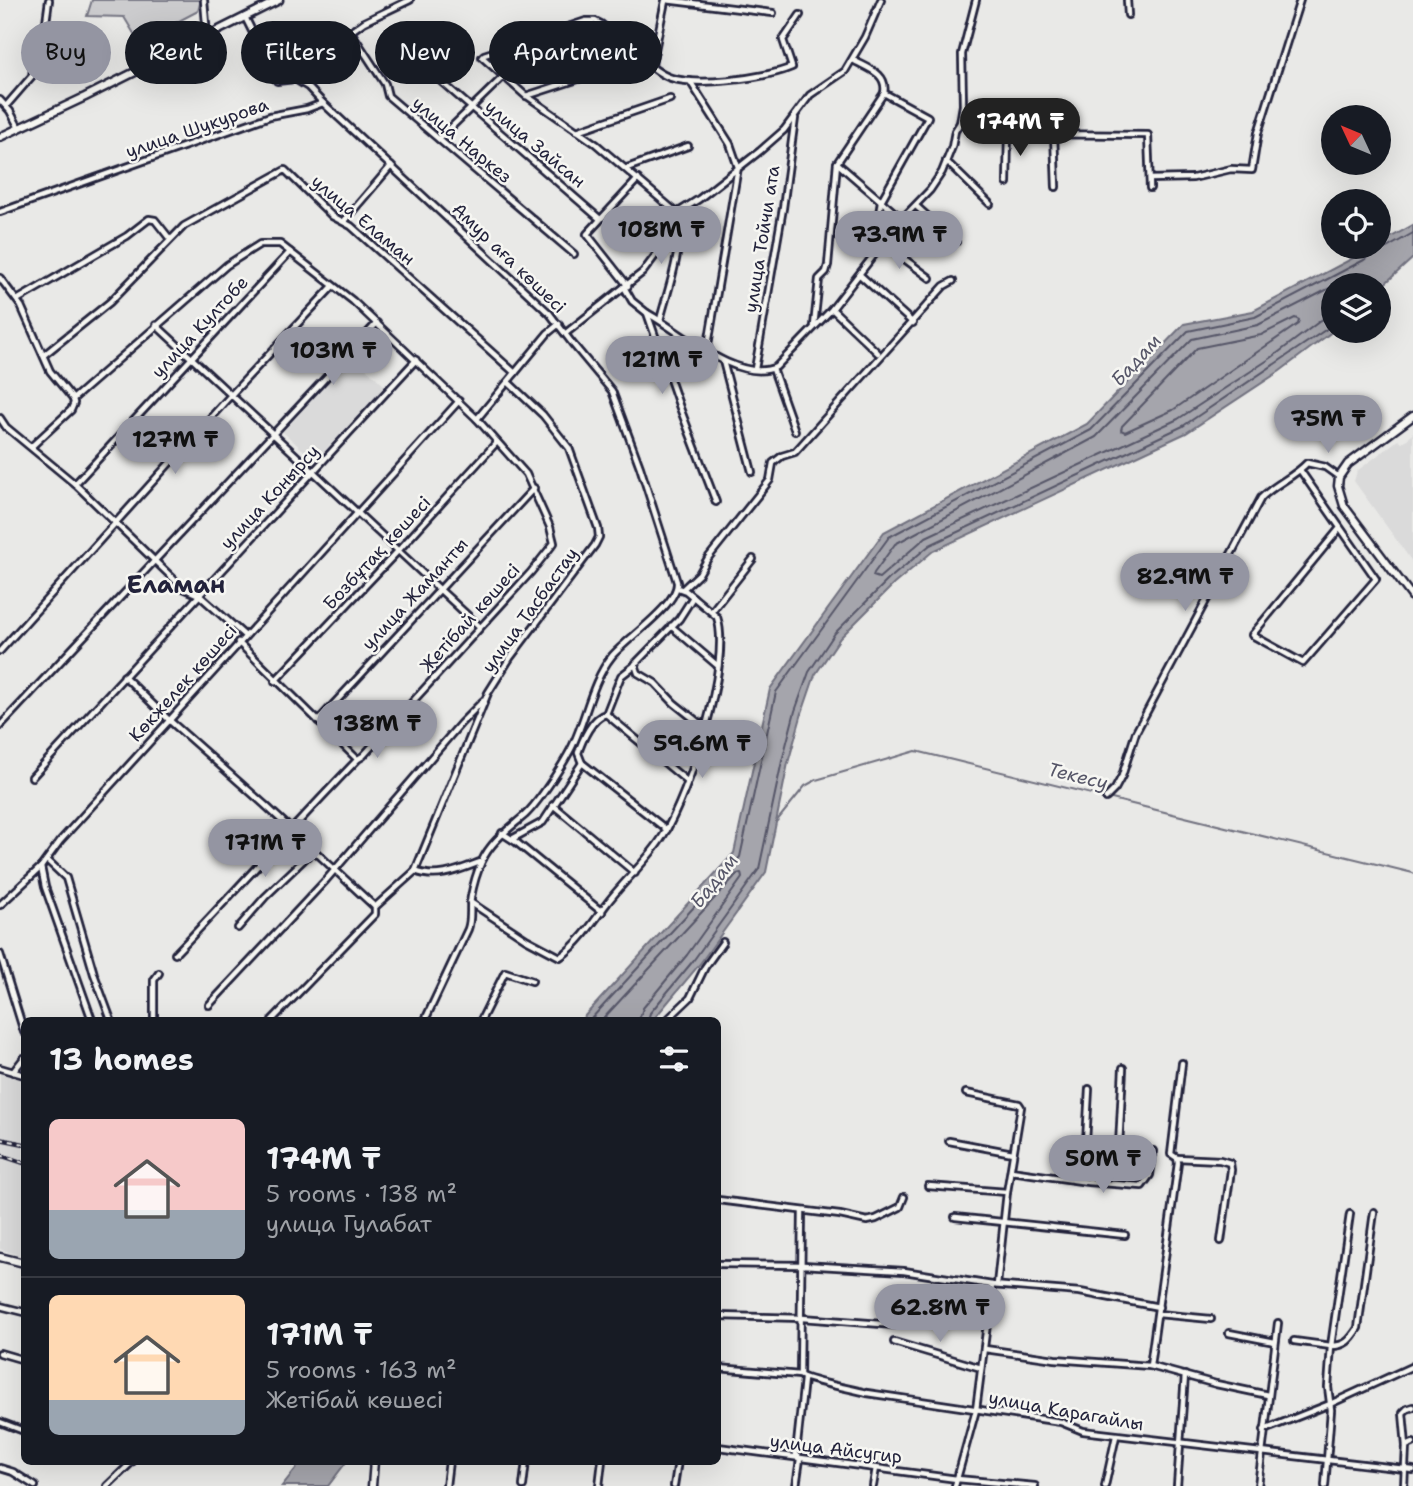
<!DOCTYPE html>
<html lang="en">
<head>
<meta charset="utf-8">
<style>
	:root { --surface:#171b24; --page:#20242c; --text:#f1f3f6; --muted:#9ea1a6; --line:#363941; --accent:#9495a2 }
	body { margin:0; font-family:"Shantell Sans",sans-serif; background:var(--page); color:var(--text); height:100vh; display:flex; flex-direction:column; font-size:26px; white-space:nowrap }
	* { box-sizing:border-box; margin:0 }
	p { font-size:23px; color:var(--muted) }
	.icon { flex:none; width:38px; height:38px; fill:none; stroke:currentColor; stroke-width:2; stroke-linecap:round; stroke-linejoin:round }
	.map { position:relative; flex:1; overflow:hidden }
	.side { position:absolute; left:21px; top:1017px; width:700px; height:448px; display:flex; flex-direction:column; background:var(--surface); border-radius:10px; box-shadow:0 7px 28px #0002 }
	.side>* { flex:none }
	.banner { position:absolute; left:21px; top:21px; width:700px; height:63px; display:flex; gap:14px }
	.needle { width:46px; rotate:314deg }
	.controls { position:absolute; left:1321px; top:105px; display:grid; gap:14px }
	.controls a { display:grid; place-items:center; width:70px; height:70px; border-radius:50%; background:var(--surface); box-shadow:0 7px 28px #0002; font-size:35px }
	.price { position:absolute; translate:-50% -60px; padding:0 16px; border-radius:24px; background:var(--accent); color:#111; font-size:23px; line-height:46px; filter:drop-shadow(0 2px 4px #0008) }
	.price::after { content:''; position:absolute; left:50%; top:42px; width:21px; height:16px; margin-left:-10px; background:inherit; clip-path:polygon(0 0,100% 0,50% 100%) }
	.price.current { background:#222; color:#fff }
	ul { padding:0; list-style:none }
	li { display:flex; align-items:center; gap:21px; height:175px; padding:0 28px }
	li+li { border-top:2px solid var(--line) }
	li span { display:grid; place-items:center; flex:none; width:196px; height:140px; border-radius:10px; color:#555 }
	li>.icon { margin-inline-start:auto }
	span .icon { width:84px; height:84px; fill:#fffc; stroke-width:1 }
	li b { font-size:30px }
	h2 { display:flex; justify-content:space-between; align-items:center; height:84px; padding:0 28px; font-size:30px }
	.pill { padding:0 24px; border-radius:32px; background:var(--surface); box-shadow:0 7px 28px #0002; font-size:24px; line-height:63px }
	.pill.current { background:var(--accent); color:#111 }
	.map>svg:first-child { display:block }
	.built { fill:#dadada }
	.green { fill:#ccccce; stroke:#777784; stroke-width:2 }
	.water { fill:#a5a5ac; stroke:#71717f; stroke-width:2 }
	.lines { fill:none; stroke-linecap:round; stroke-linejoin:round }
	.shore { stroke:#565668; stroke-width:2 }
	.stream { stroke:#71717f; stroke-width:2 }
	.minor-casing { stroke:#22223b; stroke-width:10 }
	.tertiary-casing { stroke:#22223b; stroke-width:11 }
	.secondary-casing { stroke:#22223b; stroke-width:11 }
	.minor { stroke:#f6f6f2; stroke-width:4.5 }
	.tertiary { stroke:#f6f6f2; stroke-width:6 }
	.secondary { stroke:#f6f6f2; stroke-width:6 }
	.rail-casing { stroke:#22223b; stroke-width:4.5 }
	.rail { stroke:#f6f6f2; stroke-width:2; stroke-dasharray:5; stroke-linecap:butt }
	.labels { text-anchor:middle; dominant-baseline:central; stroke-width:5; stroke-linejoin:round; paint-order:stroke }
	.street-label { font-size:18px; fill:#22223b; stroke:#f6f6f2 }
	.water-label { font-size:19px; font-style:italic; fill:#565668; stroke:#f6f6f2 }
	.district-label { font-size:24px; font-weight:bold; fill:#22223b; stroke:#f6f6f2 }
</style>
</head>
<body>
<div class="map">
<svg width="1413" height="1486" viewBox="0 0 1413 1486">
	<rect width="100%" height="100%" fill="#e9e9e7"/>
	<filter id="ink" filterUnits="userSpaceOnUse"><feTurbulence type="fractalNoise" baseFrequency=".0143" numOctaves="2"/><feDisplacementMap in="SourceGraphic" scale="14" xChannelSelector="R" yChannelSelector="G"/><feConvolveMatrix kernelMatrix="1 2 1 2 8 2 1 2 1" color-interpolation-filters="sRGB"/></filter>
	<g filter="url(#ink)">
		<g class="built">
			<polygon points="353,356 385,386 315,461 283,432"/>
			<polygon points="1413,432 1413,563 1354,481 1357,471 1398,440 1402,443 1412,435"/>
			<polygon points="0,1073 24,1081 24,1257 0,1249"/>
		</g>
		<polygon class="green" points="92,0 201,0 198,11 139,42 124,17 87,16"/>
		<g class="water">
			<polygon points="1413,225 1413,258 1379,289 1379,285 1334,285 1333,331 1280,371 1186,433 933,551 894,584 840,638 815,675 802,713 788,763 766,872 699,965 653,1020 581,1020 734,853 770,689 884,532 1087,424 1184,324 1253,311 1374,247 1379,247 1379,244"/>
			<polygon points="302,1461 347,1461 328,1486 282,1486"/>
		</g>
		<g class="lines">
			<g class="shore">
				<polyline points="1334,286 1258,325 1192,339 1096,437 895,544 874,573 873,576 879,578 926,537 1178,419 1271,358 1324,318 1334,315"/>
				<polygon points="1295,318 1299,320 1298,324 1173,410 1125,432 1121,430 1122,426 1197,348 1261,335"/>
				<polyline points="590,1020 740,857 776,692 889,537 1091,430 1188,331 1255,317 1364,260 1377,250 1385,249 1413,233"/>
				<polyline points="602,1020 737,874 741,873 742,878 687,955 643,1008 639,1020"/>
				<polyline points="648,1020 650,1013 693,961 759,869 782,761 795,711 809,672 835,633 889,579 930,545 1183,426 1334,324"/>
			</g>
			<polyline class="stream" points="776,822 805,786 816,780 916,751 1413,873"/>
			<g class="minor-casing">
				<g id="minor">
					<polyline points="204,0 207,36"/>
					<polyline points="666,0 773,13"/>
					<polyline points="1127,0 1128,15"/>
					<polyline points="46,22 49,0"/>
					<polyline points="351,32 385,84 388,96 574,254"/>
					<path d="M643 58 526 96 482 57 484 55 586 21H595L601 24C619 38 646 66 664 75 690 89 766 78 792 67L783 40 800 15"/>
					<polyline points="421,64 600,219"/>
					<polyline points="652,65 665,1"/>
					<polyline points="295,79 324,51 364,22 410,0"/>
					<polyline points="690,81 730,144 738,167 707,351"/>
					<path d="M527 96 596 144 677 213C684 249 669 285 660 320"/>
					<polyline points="0,100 10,111 19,128"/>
					<path d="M323 103 550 314 572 343 612 391 640 467 677 582C679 604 626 639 612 656 591 682 586 720 571 749 562 766 539 802 525 815 509 829 491 841 482 861 477 872 473 886 471 897 469 908 472 918 468 929L425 1020"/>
					<polyline points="6,106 32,76 36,50"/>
					<polyline points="960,123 1017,134 1148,135 1150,188"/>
					<polyline points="577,131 670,99"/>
					<polyline points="1054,134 1056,187"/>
					<polyline points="439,139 504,76"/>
					<polyline points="946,161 990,204"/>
					<polyline points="837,163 902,219"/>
					<polyline points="627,168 688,146"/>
					<polyline points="1150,179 1193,178 1231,169 1252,170 1258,133 1300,0"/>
					<polyline points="1007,183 1008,133"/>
					<polyline points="916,206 956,242"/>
					<polyline points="0,212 270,116 307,109 323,103 308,87 295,79 277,81 245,17"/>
					<polyline points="344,221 391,166"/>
					<polyline points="876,234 881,201 928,117 884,93"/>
					<polyline points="883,243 930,278"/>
					<polyline points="860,275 913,323"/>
					<polyline points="0,278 21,306 50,371 73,399"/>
					<polyline points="628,286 587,234 638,179"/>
					<polyline points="624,287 632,301 647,313 680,408 716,502"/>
					<polyline points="17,300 127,236 149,219 155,220 170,239"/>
					<polyline points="832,309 878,353"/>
					<path d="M647 313C679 330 738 385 776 367L832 309 902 219 930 190 942 172 952 147 955 131 960 123 963 105 962 54 976 0"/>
					<polyline points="156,325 480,627"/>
					<path d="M814 326 819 279 826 272 828 265 837 163 884 93C888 73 867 68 853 60"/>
					<polyline points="566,333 643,272 667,240 677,213 699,199 760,151 784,130 810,95 845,71 865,37 881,0"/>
					<polyline points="44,355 110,302 184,226 285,170 332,216 351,226 515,373"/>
					<polyline points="723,361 752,472"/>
					<polyline points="755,369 783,208 795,118"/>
					<polyline points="773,369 795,431"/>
					<polyline points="0,418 6,427 75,484 183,588 199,595 244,635"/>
					<polyline points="477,419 548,333 559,324"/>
					<path d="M31 447 71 410 74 403 73 399 227 265 260 244H280L353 301 477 419 526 474 550 527 554 543 531 572 363 756 358 759C296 823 237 890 175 954"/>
					<polyline points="1300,470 1376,579 1303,663 1252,635 1340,528"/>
					<polyline points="75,484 290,252"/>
					<polyline points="683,589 699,574 708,558 770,480 773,463 782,456 795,452 944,286 953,281"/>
					<polyline points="693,597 679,619 635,664 638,673 655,683 674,703 704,727"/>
					<polyline points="712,611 753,559"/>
					<polyline points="671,626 718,666"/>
					<polyline points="238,642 357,759"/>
					<polyline points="0,651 231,395 333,286"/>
					<polyline points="124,676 169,720 265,805 375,907"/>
					<polyline points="275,681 398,551 497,442"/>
					<polyline points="606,714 688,782"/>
					<polyline points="318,721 534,488"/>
					<polyline points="0,726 377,323"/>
					<path d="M582 763 578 753C582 741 592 717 606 714L621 676 635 665"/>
					<polyline points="32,777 416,360"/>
					<path d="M1106 798 1115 789 1122 776 1136 732 1261 498C1275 484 1294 477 1307 463L1325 467 1339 477"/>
					<polyline points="553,805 635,873"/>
					<polyline points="502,833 516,842 602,912"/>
					<polyline points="512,839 543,822 582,763 667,830"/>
					<polyline points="47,860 66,878 94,974 111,1020"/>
					<path d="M480 862C459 870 437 880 415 871L488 693 510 658 595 545 599 537 598 528 569 448 543 415 508 382"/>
					<path d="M470 902 526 939 560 957C578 945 593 923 605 906 623 881 647 862 663 836 689 794 732 664 717 617L686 591 678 588"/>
					<polyline points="0,905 41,867"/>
					<polyline points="238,928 265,897 313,851"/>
					<polyline points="0,954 24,1032"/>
					<polyline points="209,1005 326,880 461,723 483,701"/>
					<polyline points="92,1020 45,887 41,867 60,841 459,401"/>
					<polyline points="154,1020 154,980 159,973"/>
					<polyline points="272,1020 375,914 375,907 415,871"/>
					<polyline points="481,1020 505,972 532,981"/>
					<polyline points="667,1020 690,998 705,967 723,942"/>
					<polyline points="0,1068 24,1075"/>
					<polyline points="13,1072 24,1058"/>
					<polyline points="966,1093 1019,1104 1021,1107 1007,1192 997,1285"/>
					<polyline points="949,1141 1013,1153"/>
					<polyline points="1086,1142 1089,1089"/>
					<polyline points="1119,1146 1123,1068"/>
					<polyline points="1177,1158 1220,1160 1230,1163 1231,1170 1221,1241"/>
					<polyline points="1011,1171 1088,1182 1142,1186 1150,1175 1153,1151"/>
					<polyline points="928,1186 1007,1192"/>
					<polyline points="718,1200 840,1215 867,1221 876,1219 900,1207 904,1197"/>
					<path d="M1350 1214 1331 1346C1346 1346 1350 1340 1358 1328L1374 1212"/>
					<polyline points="955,1217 1125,1235"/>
					<polyline points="718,1264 803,1265 904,1271 992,1285 1080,1292 1159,1307"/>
					<polyline points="0,1306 24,1312"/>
					<polyline points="1158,1314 1211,1319"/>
					<polyline points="718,1316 802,1318 895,1325"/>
					<polyline points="1229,1333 1275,1342"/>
					<polyline points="1294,1341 1331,1346 1328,1387 1331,1410 1325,1486"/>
					<polyline points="894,1342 981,1368"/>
					<polyline points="985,1349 1055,1359 1150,1366 1216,1384 1268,1395"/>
					<polyline points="0,1353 24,1360"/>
					<polyline points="1150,1366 1178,1163 1177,1158 1171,1154 1182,1063"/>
					<path d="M718 1368 800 1375C806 1381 854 1389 867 1393L1061 1422 1083 1431 1413 1470"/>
					<polyline points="800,1375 802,1211"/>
					<polyline points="0,1422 24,1431"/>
					<polyline points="1264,1430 1330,1404 1413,1366"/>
					<polyline points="1406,1446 1413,1443"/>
					<polyline points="718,1447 957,1479 1035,1486"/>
					<polyline points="0,1468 13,1472 35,1486"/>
					<polyline points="107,1486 133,1461"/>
					<polyline points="446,1486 449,1461"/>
					<polyline points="523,1486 526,1461"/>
					<polyline points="599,1486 602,1461"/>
					<polyline points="674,1486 678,1461"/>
					<polyline points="796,1486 800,1459 796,1454 804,1379"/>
					<polyline points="873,1486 876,1468"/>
					<polyline points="955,1486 976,1410 992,1285"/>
					<polyline points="1105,1486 1116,1436"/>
					<polyline points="1177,1486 1185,1375"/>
					<polyline points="1258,1486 1278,1323"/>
					<polyline points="1404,1486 1406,1446 1403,1413 1407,1409 1413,1407"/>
				</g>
			</g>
			<g class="tertiary-casing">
				<g id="tertiary">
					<polyline points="1413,416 1348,464 1339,477 1338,486 1344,506 1413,598"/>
					<polyline points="0,1257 24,1263"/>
					<polyline points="372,1486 374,1461"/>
				</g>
			</g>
			<g class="secondary-casing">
				<polyline id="secondary" points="0,137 85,97 279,0"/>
			</g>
			<use href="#minor" class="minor"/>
			<use href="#tertiary" class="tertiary"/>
			<use href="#secondary" class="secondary"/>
			<g class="rail-casing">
				<g id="rail">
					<polyline points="0,1139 24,1144"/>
					<polyline points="0,1155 24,1163"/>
				</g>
			</g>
			<use href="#rail" class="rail"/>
		</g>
	</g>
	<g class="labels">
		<g class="street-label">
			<text transform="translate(197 128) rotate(-19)">улица Шукурова</text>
			<text transform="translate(462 140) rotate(40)">улица Наркез</text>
			<text transform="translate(535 144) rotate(40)">улица Зайсан</text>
			<text transform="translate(363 220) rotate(40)">улица Еламан</text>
			<text transform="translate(762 239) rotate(-81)">улица Тойчи ата</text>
			<text transform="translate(509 258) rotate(44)">Амур аға көшесі</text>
			<text transform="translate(200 327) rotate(-47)">улица Култобе</text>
			<text transform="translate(270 497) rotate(-47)">улица Конырсу</text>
			<text transform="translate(377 553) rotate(-47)">Бозбұтақ көшесі</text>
			<text transform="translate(415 594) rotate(-47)">улица Жаманты</text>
			<text transform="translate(530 610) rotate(-54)">улица Тасбастау</text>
			<text transform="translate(470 618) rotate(-48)">Жетібай көшесі</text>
			<text transform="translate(183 683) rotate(-48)">Көкжелек көшесі</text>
			<text transform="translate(1066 1411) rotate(10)">улица Карагайлы</text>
			<text transform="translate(836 1449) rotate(7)">улица Айсугир</text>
		</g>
		<g class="water-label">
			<text transform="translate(1136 360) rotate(-47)">Бадам</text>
			<text transform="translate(1078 776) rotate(14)">Текесу</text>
			<text transform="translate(714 881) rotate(-51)">Бадам</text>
		</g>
		<g class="district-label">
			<text x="176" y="585">Еламан</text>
		</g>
	</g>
</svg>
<div class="controls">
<a><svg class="needle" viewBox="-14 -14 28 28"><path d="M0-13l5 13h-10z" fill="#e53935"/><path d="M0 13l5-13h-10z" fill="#9ea1a6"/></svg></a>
<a><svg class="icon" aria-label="locate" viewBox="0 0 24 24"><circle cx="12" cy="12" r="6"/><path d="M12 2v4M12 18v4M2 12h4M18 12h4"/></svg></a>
<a><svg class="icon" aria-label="layers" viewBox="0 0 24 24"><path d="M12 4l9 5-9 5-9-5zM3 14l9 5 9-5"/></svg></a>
</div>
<b class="price current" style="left:1020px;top:158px">174M ₸</b>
<b class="price" style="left:661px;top:266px">108M ₸</b>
<b class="price" style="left:899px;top:271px">73.9M ₸</b>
<b class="price" style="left:333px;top:387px">103M ₸</b>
<b class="price" style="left:662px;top:396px">121M ₸</b>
<b class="price" style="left:1328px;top:455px">75M ₸</b>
<b class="price" style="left:175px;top:476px">127M ₸</b>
<b class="price" style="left:1185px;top:613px">82.9M ₸</b>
<b class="price" style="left:377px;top:760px">138M ₸</b>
<b class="price" style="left:702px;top:780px">59.6M ₸</b>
<b class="price" style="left:265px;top:879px">171M ₸</b>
<b class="price" style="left:1103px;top:1195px">50M ₸</b>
<b class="price" style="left:940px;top:1344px">62.8M ₸</b>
<div class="banner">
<a class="pill current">Buy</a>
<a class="pill">Rent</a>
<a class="pill">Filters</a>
<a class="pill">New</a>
<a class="pill">Apartment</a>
</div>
<section class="side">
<h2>13 homes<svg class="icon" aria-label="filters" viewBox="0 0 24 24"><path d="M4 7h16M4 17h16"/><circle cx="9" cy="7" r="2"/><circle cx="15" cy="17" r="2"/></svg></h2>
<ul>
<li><span style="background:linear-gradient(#f6c9c9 65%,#9aa5b1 0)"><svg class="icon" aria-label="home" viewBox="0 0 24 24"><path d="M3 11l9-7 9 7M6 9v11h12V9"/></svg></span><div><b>174M ₸</b><p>5 rooms · 138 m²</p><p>улица Гулабат</p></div></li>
<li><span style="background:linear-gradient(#ffd9b3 75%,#9aa5b1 0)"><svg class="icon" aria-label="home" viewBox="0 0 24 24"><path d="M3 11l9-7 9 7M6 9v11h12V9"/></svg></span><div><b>171M ₸</b><p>5 rooms · 163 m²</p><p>Жетібай көшесі</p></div></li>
</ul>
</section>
</div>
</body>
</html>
